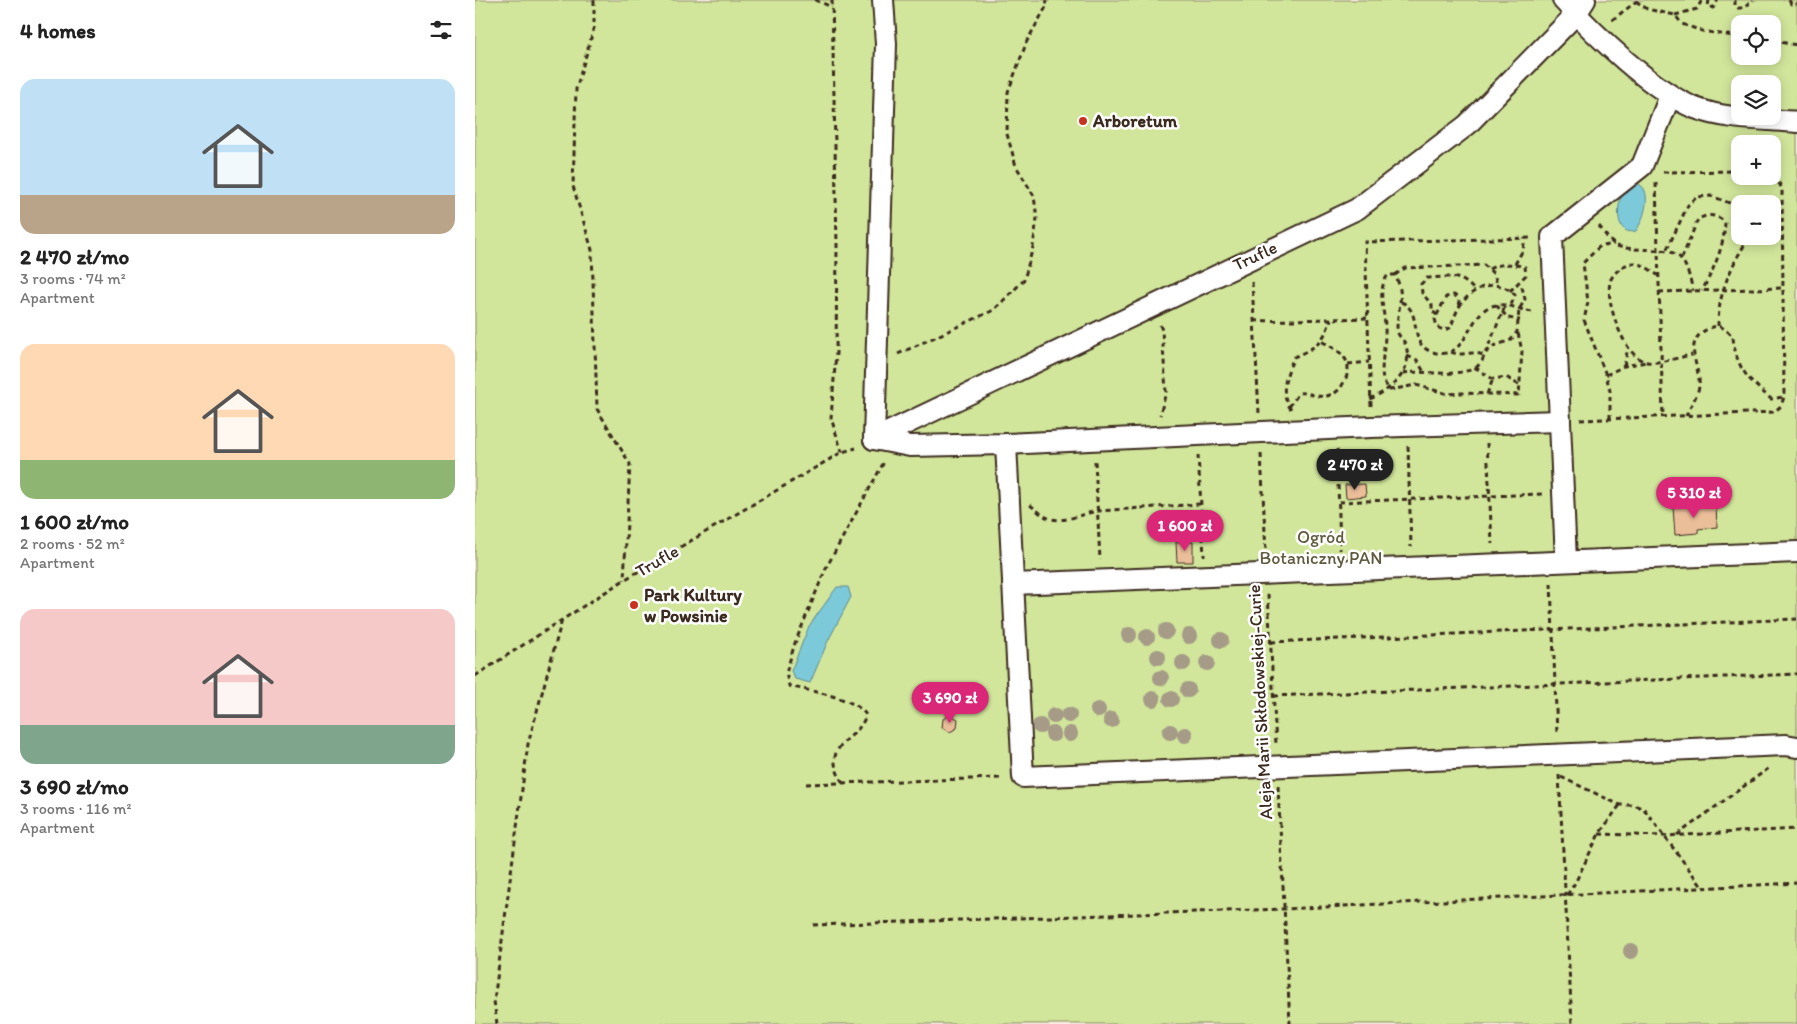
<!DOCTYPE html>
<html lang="en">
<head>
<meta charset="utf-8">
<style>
	:root { --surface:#fff; --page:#f6f6f6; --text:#222; --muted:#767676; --accent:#db2777 }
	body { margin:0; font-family:Itim,sans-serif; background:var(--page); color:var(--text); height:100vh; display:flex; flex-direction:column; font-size:19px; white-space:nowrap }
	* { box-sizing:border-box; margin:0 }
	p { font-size:16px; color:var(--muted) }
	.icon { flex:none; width:28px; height:28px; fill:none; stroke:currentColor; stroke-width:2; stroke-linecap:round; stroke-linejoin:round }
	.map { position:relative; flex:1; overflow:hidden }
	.sheet { display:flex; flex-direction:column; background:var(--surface); width:475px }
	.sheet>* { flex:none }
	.buttons { position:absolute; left:1256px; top:15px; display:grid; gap:10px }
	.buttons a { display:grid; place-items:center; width:50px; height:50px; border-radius:10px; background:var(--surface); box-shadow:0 2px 12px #0003; font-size:25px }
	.price { position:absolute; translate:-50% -42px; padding:0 11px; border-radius:18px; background:var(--accent); color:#fff; font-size:16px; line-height:32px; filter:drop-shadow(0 1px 2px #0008) }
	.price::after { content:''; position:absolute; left:50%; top:30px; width:15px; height:11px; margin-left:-8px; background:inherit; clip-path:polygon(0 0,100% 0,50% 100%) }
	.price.on { background:#222; color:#fff }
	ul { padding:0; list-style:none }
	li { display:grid; align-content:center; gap:10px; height:265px; padding:0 20px }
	li span { display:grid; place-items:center; height:155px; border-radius:15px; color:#555 }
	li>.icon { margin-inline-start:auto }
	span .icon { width:90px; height:90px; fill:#fffc; stroke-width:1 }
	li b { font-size:21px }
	h2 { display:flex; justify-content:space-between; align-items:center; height:60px; padding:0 20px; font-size:21px }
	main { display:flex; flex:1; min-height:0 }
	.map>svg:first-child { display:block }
	.green { fill:#d1e69b; stroke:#86885c; fill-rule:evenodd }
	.water { fill:#7bc9da; stroke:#61898f }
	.building { fill:#ebbe9a; stroke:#3b2a1e }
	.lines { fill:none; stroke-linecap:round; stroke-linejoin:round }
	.street-casing { stroke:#3b2a1e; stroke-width:24 }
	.path { stroke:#3b2a1e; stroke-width:3; stroke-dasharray:5 4; stroke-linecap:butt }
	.street { stroke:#fff; stroke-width:20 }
	.tree { fill:#a59b87 }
	.poi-dot { fill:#c8321e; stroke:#fff; stroke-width:2 }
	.labels { text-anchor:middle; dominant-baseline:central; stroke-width:5; stroke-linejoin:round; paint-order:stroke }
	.poi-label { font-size:18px; font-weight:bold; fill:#3b2a1e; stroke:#fff; text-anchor:start }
	.street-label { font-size:18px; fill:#3b2a1e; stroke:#fff }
	.park-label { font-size:18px; fill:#60593d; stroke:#fff }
</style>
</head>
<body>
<main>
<section class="sheet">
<h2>4 homes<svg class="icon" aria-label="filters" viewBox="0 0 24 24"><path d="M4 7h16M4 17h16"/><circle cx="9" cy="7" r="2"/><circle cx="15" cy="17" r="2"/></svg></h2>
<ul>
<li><span style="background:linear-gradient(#bfe0f5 75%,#b9a48a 0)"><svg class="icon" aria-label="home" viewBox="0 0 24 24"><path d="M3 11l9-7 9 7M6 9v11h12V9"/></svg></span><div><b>2 470 zł/mo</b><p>3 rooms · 74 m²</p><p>Apartment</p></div></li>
<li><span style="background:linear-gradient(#ffd9b3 75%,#8fb573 0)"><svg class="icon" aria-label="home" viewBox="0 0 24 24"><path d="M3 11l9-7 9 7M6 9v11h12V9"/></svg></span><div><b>1 600 zł/mo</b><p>2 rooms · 52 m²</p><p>Apartment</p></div></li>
<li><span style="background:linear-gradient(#f6c9c9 75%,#7fa58c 0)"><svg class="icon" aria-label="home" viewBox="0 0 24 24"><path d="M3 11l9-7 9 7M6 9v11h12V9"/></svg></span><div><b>3 690 zł/mo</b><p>3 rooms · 116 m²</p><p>Apartment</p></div></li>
</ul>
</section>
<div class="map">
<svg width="1322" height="1024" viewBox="0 0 1322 1024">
	<rect width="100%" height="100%" fill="#f9ece1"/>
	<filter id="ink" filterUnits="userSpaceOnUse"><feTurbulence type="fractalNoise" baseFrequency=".02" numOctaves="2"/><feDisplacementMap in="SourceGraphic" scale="10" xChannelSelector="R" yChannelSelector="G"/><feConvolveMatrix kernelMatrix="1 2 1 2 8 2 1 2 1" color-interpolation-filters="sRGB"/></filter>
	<g filter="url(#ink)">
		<path class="green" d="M0 0H1322V1024H0ZM1265 24H1298V56H1265ZM1265 84H1298V116H1265ZM1265 144H1298V176H1265ZM1265 204H1298V236H1265Z"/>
		<g class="water">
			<path d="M1156 183C1181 182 1170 218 1161 231 1140 237 1141 205 1148 192 1150 189 1153 186 1156 183Z"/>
			<polygon points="362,587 373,587 376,597 353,641 335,683 320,679 316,671 334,626"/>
		</g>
		<g class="building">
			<polygon points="890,484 891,496 871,498 870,485"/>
			<polygon points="1241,505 1242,527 1223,529 1223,533 1200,535 1198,507"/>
			<polygon points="701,542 718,542 718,562 702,562"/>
			<polygon points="475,715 483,719 482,728 475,732 467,728 468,719"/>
		</g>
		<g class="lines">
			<g class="street-casing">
				<g id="street">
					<path d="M1088 0C1118 33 1179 92 1220 108 1251 120 1289 119 1322 122"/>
					<polyline points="399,439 882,209 992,125 1101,14 1110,0"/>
					<polyline points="399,439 435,446 531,444 896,427 1085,421"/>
					<polyline points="399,439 411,44 408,0"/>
					<polyline points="531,444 548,777 1311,745 1322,747"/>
					<polyline points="1091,561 1077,237 1167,166 1195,96"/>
					<polyline points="538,584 1322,552"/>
				</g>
			</g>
			<g class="path">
				<polyline points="119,0 119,28 101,89 98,186 117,250 122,409 155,464 149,580"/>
				<polyline points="340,0 357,7"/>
				<polyline points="357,0 362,245 361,353 356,418 367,452"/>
				<polyline points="1234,0 1233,6 1238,8 1243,0"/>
				<polyline points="1260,0 1260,6 1263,8 1269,8 1278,0"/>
				<polyline points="1314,0 1316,4 1322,4"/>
				<polyline points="1161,1 1172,9 1200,15 1207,24 1227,31 1265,37"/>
				<polyline points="1200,15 1222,9 1227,0"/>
				<polyline points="1137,20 1162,1"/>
				<polyline points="1298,41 1322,45"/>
				<polyline points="1188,172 1265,171"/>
				<polyline points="1181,183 1188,417"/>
				<path d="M1124 226C1129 232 1134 241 1139 244 1144 248 1153 248 1158 249 1200 251 1208 246 1218 291"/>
				<polyline points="1192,249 1213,205 1222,197 1236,196 1265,207"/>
				<path d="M1207 258 1223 219C1234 214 1240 214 1250 222 1249 248 1239 268 1227 291"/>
				<polyline points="1040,264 1048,250 1050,238"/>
				<path d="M1014 269C1025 263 1037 263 1050 267L1051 275 1035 291"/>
				<polyline points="920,275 930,268 1009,265 1019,274 1022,284"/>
				<path d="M1184 276C1178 272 1171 266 1164 264 1158 262 1155 263 1149 266 1144 269 1139 273 1136 279 1128 297 1149 359 1172 362 1185 364 1204 357 1217 355"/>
				<polyline points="777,282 784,413"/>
				<polyline points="1184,292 1308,288"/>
				<path d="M926 302C948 310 933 343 955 351 991 365 992 317 1014 307 1031 300 1043 311 1059 312"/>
				<path d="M985 305 983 298 979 295 971 297 960 319 962 327 968 330 975 328C979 320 981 310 987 303 1000 286 1023 277 1040 295L1036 305"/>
				<polyline points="1021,305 1033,318 1045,320"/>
				<path d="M962 315 957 311V305L947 293 946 284 952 278C974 277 985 273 1000 291"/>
				<polyline points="779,321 893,318"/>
				<polyline points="685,325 687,330 691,392 685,415"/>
				<path d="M1243 326C1243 292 1257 264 1275 236"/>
				<polyline points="1043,333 1047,351 1044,396"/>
				<path d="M976 352C986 357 996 350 1008 355L1019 346 1036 340 1042 332 1044 310 1050 299 1046 283"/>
				<polyline points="423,354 519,310 549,280 558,247 562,218 559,196 541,166 532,134 533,92 552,41 571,7 572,0"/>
				<polyline points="932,356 942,360 949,372"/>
				<polyline points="873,364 894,362"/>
				<polyline points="1149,366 1153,348"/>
				<polyline points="1001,368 1007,361 1031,304"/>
				<path d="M928 373C954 370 974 378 1001 368L1018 379 1031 377 1044 385"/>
				<polyline points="1131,375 1149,366 1171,362"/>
				<polyline points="1012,394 1018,379"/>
				<path d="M895 399C915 390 939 372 931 346 929 339 922 336 922 329 922 308 931 296 920 275H913C901 291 910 310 910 328 911 345 905 364 908 380 909 383 913 387 915 390L941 385 973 394 986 393 1044 395"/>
				<polyline points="896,406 890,242 1057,238"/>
				<path d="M814 407 824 393C834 391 842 400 855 395 862 393 866 388 869 382 881 360 864 350 846 341"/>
				<path d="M816 409C803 393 812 373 819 357 842 347 848 343 856 319"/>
				<path d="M1211 416C1215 407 1222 396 1224 387 1227 368 1204 341 1235 328 1245 323 1252 330 1258 337 1261 369 1273 379 1296 399L1309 397"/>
				<polyline points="1135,419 1135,391 1131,375 1109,320 1113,302 1108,263 1124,247 1139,244"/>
				<polyline points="1105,420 1299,412 1306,406 1309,397 1307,189 1301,177 1298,175"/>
				<polyline points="1012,443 1017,544"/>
				<polyline points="933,446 936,547"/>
				<polyline points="862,449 865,550"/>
				<polyline points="786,454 791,552"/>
				<polyline points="723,455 729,556"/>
				<polyline points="620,461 625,560"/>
				<polyline points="864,502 1067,494"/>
				<path d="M555 505C560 508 565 514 571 517 587 525 607 513 623 511L725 504"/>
				<polyline points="1076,583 1082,734"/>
				<polyline points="793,594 801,745"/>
				<polyline points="796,642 1322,619"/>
				<polyline points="0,676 149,580 367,452 381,448"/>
				<polyline points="798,696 1322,674"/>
				<polyline points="1084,775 1097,1024"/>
				<polyline points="1086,777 1145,805 1159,805 1169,809 1228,888"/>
				<path d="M368 783C343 742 382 744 391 715 380 697 334 691 314 686L311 673 320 643 351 568 409 462"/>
				<polyline points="331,784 527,778"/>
				<polyline points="803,786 815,1024"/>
				<polyline points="1124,834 1189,836 1322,829"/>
				<polyline points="1202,835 1294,768"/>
				<polyline points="1092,895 1100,883 1124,834 1145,805"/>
				<polyline points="338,925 809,909 1322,883"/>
				<polyline points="22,1024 19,1001 53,744 87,620"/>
			</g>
			<use href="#street" class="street"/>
		</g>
		<g class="tree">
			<circle cx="691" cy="631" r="8"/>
			<circle cx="654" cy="635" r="8"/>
			<circle cx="714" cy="636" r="8"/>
			<circle cx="672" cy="637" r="8"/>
			<circle cx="746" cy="640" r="8"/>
			<circle cx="683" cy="657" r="8"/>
			<circle cx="708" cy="663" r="8"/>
			<circle cx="732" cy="663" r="8"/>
			<circle cx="686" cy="678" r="8"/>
			<circle cx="713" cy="690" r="8"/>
			<circle cx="678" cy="699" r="8"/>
			<circle cx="696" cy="699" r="8"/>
			<circle cx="623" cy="710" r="8"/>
			<circle cx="594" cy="715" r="8"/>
			<circle cx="579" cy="716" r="8"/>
			<circle cx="636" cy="720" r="8"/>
			<circle cx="565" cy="726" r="8"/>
			<circle cx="695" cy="732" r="8"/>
			<circle cx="578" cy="734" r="8"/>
			<circle cx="595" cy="734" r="8"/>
			<circle cx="710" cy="735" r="8"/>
			<circle cx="1156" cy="951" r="8"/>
		</g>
	</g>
	<g class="poi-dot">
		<circle cx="608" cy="121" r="5"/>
		<circle cx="159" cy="605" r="5"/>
	</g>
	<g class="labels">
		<g class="poi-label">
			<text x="618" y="121">Arboretum</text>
			<text x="169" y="595">Park Kultury<tspan x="169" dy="21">w Powsinie</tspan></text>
		</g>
		<g class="street-label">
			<text transform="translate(780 256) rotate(-25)">Trufle</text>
			<text transform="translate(182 561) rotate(-30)">Trufle</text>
			<text transform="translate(785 702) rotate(-93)">Aleja Marii Skłodowskiej-Curie</text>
		</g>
		<g class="park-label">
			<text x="846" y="537">Ogród<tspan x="846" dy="21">Botaniczny PAN</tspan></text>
		</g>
	</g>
</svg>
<div class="buttons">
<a><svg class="icon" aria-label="locate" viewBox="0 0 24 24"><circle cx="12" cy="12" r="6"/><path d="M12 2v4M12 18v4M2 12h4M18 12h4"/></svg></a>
<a><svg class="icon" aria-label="layers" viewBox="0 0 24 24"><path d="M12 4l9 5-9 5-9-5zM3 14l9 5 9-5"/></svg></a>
<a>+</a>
<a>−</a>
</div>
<b class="price on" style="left:880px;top:491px">2 470 zł</b>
<b class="price" style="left:1219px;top:519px">5 310 zł</b>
<b class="price" style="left:710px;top:552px">1 600 zł</b>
<b class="price" style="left:475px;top:724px">3 690 zł</b>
</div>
</main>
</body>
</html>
